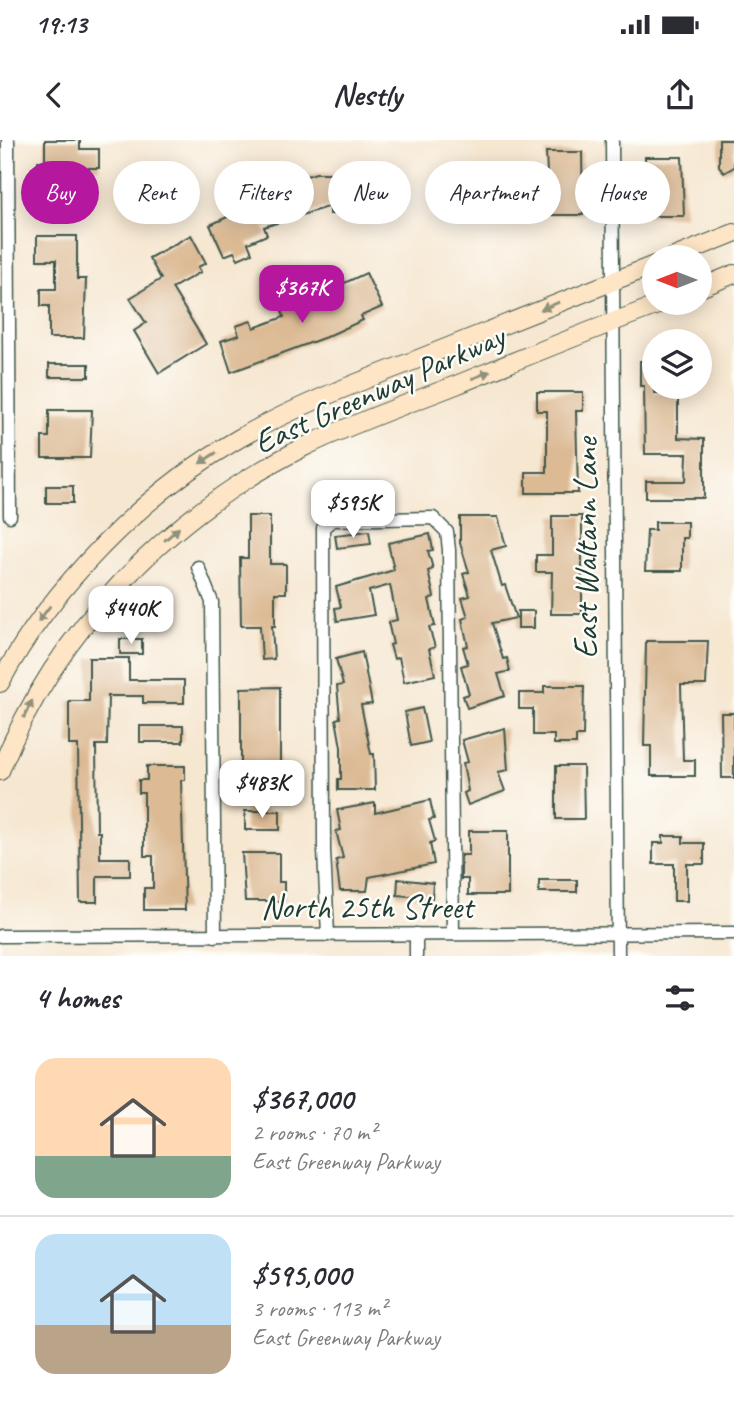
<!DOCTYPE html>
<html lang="en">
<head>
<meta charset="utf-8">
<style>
	:root { --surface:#fff; --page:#f2f2f3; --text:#2b2b33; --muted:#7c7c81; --line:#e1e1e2; --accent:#b5179e }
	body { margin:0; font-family:Caveat,sans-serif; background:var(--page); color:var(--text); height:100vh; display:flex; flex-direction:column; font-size:26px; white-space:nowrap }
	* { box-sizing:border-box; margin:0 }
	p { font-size:23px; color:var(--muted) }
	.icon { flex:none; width:38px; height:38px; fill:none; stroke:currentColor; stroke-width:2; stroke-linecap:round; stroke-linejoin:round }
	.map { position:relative; height:816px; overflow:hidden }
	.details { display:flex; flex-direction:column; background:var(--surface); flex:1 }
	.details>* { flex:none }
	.banner { position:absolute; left:21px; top:21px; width:693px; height:63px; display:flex; gap:14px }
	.needle { width:46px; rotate:270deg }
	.controls { position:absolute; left:642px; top:105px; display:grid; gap:14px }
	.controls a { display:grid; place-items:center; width:70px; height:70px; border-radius:50%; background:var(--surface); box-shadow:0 4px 18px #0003; font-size:35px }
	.price { position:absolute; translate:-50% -60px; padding:0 16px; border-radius:14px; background:#fff; color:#222; font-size:23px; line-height:46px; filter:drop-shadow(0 2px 4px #0008) }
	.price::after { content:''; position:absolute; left:50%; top:42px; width:21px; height:16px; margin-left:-10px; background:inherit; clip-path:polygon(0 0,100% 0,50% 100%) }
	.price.on { background:var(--accent); color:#fff }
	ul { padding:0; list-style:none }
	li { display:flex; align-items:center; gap:21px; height:175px; padding:0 35px }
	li+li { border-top:2px solid var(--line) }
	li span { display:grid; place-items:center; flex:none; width:196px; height:140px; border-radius:21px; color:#555 }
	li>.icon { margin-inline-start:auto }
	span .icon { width:84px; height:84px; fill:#fffc; stroke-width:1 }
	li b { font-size:30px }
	h2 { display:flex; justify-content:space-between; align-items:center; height:84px; padding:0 35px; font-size:30px }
	.chip { padding:0 24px; border-radius:32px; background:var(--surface); box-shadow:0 4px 18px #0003; font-size:24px; line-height:63px }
	.chip.on { background:var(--accent); color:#fff }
	.status { display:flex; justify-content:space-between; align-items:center; height:49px; padding:0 35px; background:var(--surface); direction:ltr }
	.status svg { height:19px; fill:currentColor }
	header { display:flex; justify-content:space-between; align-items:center; height:91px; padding:0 35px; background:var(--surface); font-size:32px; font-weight:600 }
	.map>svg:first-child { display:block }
	.building { fill:#dcba94 }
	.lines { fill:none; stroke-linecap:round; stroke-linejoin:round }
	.street-casing { stroke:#3f564c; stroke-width:15 }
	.secondary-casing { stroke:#3f564c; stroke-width:20 }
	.street { stroke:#fff; stroke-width:12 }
	.secondary { stroke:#fde5c5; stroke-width:18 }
	.oneway { fill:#8e917c }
	.labels { text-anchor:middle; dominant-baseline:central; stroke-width:5; stroke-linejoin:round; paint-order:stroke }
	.street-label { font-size:33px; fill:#1f3d34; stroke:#fdfcf7 }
</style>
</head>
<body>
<div class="status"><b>19:13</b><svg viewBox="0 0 49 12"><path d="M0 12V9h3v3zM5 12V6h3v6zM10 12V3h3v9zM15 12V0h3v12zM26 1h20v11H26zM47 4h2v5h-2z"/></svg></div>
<header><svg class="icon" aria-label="back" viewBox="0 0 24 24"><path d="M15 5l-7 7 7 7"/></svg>Nestly<svg class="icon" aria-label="share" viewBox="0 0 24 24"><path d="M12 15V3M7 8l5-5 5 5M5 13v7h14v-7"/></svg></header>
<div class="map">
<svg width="734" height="816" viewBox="0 0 734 816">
	<rect width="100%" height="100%" fill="#fdfcf7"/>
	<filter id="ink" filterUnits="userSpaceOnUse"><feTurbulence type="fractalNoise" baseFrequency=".0143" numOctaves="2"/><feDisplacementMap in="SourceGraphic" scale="14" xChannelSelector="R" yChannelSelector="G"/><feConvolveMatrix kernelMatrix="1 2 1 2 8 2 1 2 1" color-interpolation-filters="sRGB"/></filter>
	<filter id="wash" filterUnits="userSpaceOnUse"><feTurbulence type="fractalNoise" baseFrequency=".00686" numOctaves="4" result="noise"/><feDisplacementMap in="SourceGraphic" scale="28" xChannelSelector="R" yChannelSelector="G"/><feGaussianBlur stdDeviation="1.57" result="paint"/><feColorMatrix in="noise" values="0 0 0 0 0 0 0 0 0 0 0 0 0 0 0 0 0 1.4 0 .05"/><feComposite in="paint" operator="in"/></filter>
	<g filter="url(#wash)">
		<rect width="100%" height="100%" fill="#f6e7d1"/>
		<g id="blocks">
			<g class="building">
				<polygon points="45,0 80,0 80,9 99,9 99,28 71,28 72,75 47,75 47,46 38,46 38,21 45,21"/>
				<polygon points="719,0 734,0 734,27 724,33 719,26"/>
				<polygon points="546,12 582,12 583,75 549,75"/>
				<polygon points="645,17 682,17 684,76 644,76"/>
				<polygon points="316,33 367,33 367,66 346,66 346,74 330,74 330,66 264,87 267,95 248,103 252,113 238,119 234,112 224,116 210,85 262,61 258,51"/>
				<polygon points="191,95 206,123 198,127 201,132 172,148 206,204 159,233 134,191 146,183 130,158 161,139 149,118"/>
				<polygon points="37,96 77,96 77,139 86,139 84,198 49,198 49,166 41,166 41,149 56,149 56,120 37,120"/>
				<polygon points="366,133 382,167 361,176 363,180 326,197 231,232 221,201 239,195 236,186 251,181 254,188 284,177 281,167 297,162 299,169 326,161 343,151 340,145"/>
				<polygon points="640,221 654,221 654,253 678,253 678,298 704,299 704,358 646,358 646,341 686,341 687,314 645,314 644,246 640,246"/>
				<rect x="49" y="224" width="40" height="13"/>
				<polygon points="537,252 583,252 583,271 576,271 578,353 526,353 526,332 547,332 547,271 537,271"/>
				<polygon points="49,270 92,270 90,318 42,318 42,297 49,297"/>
				<rect x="46" y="346" width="27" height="17"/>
				<polygon points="248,376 270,376 270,424 286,424 286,453 275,453 275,486 272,486 274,519 262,520 260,486 241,486 240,418 248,418"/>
				<polygon points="552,376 582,376 582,474 551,474 552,432 536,432 536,415 552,415"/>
				<polygon points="460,377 498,377 506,406 491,410 502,446 505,445 516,478 492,483 503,519 507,518 510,531 498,534 505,556 467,568 463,556 469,554 461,526 468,524 463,507 468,506 462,479 468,477 462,458 470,456 463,434 469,432 460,403"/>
				<polygon points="655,382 687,382 687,398 682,398 682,431 645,431 647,390 655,390"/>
				<polygon points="369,391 371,404 337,408 335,395"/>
				<polygon points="430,394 433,410 428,411 433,429 428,431 434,457 429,459 435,486 429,487 435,507 429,509 435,535 404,542 399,517 394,519 390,505 393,504 388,482 397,480 390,445 369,451 374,475 337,481 335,468 341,467 336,447 394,430 388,403"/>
				<rect x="518" y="471" width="16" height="17"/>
				<rect x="120" y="499" width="22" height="15"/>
				<polygon points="646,501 708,501 706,545 681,545 683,620 695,620 695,636 651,636 651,606 644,606"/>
				<polygon points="362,512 372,564 361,565 371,614 374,614 375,650 338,650 338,639 341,639 341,607 336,579 340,578 337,546 343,545 336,519"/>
				<polygon points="89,518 129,518 129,540 184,540 184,563 143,563 143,556 108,556 107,605 96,605 97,692 100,692 100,718 130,718 130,736 97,736 97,762 80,762 78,605 69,605 69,561 89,561"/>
				<polygon points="544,546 584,546 583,596 576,596 576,604 554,604 554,595 533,595 533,569 519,569 519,553 544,553"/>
				<polygon points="280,547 280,631 284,631 284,648 241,648 241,548"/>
				<polygon points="422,568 429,602 411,606 405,572"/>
				<polygon points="721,573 734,573 734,638 722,638"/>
				<rect x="140" y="586" width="43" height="16"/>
				<polygon points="505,588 508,630 498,632 505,651 468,665 464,653 468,651 463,623 468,622 462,600"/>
				<polygon points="147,626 185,626 185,640 181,640 185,770 144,770 144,748 153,748 153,716 144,716 144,653 139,653 139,640 147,640"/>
				<polygon points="556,626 583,626 584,679 556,679"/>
				<polygon points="430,660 434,679 429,680 435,701 430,703 434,724 369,737 367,751 340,751 336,720 343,718 336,691 341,690 337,670 375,663 375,673"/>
				<rect x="245" y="671" width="35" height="19"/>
				<polygon points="469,691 508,691 508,755 468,755 468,739 461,739 461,715 469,715"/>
				<polygon points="663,696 683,696 683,703 704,703 704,724 687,724 687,761 674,761 674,724 653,724 653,703 663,703"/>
				<polygon points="242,713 279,713 279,742 284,742 284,761 245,761"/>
				<polygon points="398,739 433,743 432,758 397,755"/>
				<rect x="539" y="740" width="38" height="12"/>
			</g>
		</g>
	</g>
	<g filter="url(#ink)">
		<use href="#blocks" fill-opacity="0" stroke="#3f564c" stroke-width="2"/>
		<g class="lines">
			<g class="street-casing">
				<g id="street">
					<polyline points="8,0 10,376"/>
					<polyline points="612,0 618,816"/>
					<polyline points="198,427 212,462 215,796"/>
					<polyline points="416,794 416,816"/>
					<polyline points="328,795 324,711 323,388 332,380 433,378 447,392 449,410 453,794"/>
					<polyline points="0,796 734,793"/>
				</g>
			</g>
			<g class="secondary-casing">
				<g id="secondary">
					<polyline points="674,117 734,93"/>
					<polyline points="700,148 734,134"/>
					<path d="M0 543C51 447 144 353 238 299 294 267 353 244 413 221 493 189 574 157 654 125"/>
					<path d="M0 631C56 490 168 375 304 307 353 283 405 265 456 245 525 217 593 189 663 163"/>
				</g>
			</g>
			<use href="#street" class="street"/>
			<use href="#secondary" class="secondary"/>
		</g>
		<defs><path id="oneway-solid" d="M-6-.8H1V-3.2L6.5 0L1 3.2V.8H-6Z" transform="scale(1.75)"/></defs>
		<g class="oneway">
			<use href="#oneway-solid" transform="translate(550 166) rotate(157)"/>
			<use href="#oneway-solid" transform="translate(481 235) rotate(-22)"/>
			<use href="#oneway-solid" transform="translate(208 318) rotate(147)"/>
			<use href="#oneway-solid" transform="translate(172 394) rotate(-41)"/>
			<use href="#oneway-solid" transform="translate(44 474) rotate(127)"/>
			<use href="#oneway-solid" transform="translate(28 569) rotate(-64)"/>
		</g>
	</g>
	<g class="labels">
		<g class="street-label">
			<text transform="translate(379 249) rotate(-24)">East Greenway Parkway</text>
			<text transform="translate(586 408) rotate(-90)">East Waltann Lane</text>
			<text x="367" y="767">North 25th Street</text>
		</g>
	</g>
</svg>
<div class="controls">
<a><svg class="needle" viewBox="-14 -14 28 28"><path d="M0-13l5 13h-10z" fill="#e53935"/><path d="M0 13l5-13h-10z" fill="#7c7c81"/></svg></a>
<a><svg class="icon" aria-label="layers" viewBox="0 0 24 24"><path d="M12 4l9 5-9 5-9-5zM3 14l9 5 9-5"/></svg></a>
</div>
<b class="price on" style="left:302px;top:185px">$367K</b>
<b class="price" style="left:353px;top:400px">$595K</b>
<b class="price" style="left:131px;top:506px">$440K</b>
<b class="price" style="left:262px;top:680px">$483K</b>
<div class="banner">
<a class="chip on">Buy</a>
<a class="chip">Rent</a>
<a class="chip">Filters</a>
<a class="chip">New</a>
<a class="chip">Apartment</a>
<a class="chip">House</a>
</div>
</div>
<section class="details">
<h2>4 homes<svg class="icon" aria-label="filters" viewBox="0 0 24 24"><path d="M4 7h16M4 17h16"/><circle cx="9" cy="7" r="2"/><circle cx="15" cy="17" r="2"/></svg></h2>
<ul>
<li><span style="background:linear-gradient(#ffd9b3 70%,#7fa58c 0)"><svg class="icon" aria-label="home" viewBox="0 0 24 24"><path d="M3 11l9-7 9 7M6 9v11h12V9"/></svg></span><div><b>$367,000</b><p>2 rooms · 70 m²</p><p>East Greenway Parkway</p></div></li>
<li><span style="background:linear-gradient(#bfe0f5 65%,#b9a48a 0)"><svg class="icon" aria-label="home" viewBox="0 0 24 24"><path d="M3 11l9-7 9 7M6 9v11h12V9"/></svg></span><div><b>$595,000</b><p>3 rooms · 113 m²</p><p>East Greenway Parkway</p></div></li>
</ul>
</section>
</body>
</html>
